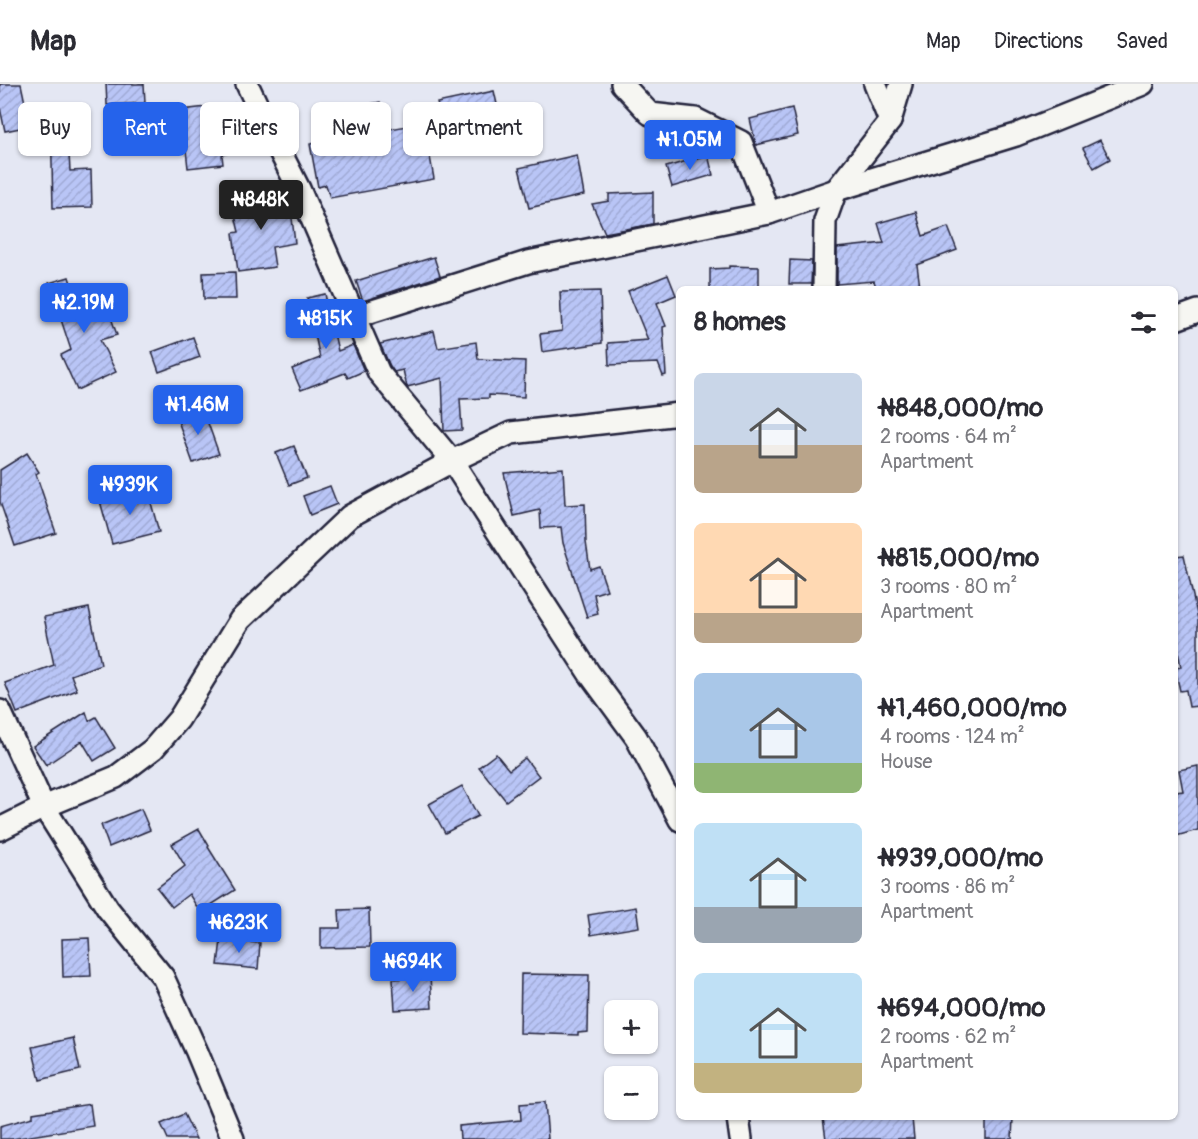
<!DOCTYPE html>
<html lang="en">
<head>
<meta charset="utf-8">
<style>
	:root { --surface:#fff; --page:#f7f7f7; --text:#2b2b33; --muted:#7c7c81; --line:#e1e1e2; --accent:#2563eb }
	body { margin:0; font-family:Pangolin,sans-serif; background:var(--page); color:var(--text); height:100vh; display:flex; flex-direction:column; font-size:22px; white-space:nowrap }
	* { box-sizing:border-box; margin:0 }
	p { font-size:20px; color:var(--muted) }
	.icon { flex:none; width:33px; height:33px; fill:none; stroke:currentColor; stroke-width:2; stroke-linecap:round; stroke-linejoin:round }
	.map { position:relative; flex:1; overflow:hidden }
	.sheet { position:absolute; left:676px; top:202px; width:502px; height:834px; display:flex; flex-direction:column; background:var(--surface); border-radius:9px; box-shadow:0 2px 4px #0004 }
	.sheet>* { flex:none }
	.hud { position:absolute; left:18px; top:18px; width:568px; height:54px; display:flex; gap:12px }
	.fabs { position:absolute; left:604px; top:916px; display:grid; gap:12px }
	.fabs a { display:grid; place-items:center; width:54px; height:54px; border-radius:9px; background:var(--surface); box-shadow:0 2px 4px #0004; font-size:30px }
	.price { position:absolute; translate:-50% -51px; padding:0 14px; border-radius:6px; background:var(--accent); color:#fff; font-size:20px; line-height:39px; filter:drop-shadow(0 2px 3px #0008) }
	.price::after { content:''; position:absolute; left:50%; top:36px; width:18px; height:14px; margin-left:-9px; background:inherit; clip-path:polygon(0 0,100% 0,50% 100%) }
	.price.active { background:#222; color:#fff }
	ul { padding:0; list-style:none }
	li { display:flex; align-items:center; gap:18px; height:150px; padding:0 18px }
	li span { display:grid; place-items:center; flex:none; width:168px; height:120px; border-radius:9px; color:#555 }
	li>.icon { margin-inline-start:auto }
	span .icon { width:72px; height:72px; fill:#fffc; stroke-width:1 }
	li b { font-size:26px }
	h2 { display:flex; justify-content:space-between; align-items:center; height:72px; padding:0 18px; font-size:26px }
	.tag { padding:0 21px; border-radius:9px; background:var(--surface); box-shadow:0 2px 4px #0004; font-size:21px; line-height:54px }
	.tag.active { background:var(--accent); color:#fff }
	header { display:flex; align-items:center; gap:36px; box-sizing:border-box; height:84px; padding:0 30px; background:var(--surface); border-bottom:2px solid var(--line) }
	header strong { font-size:28px }
	nav { display:flex; gap:33px; margin-inline-start:auto; font-size:21px }
	.map>svg:first-child { display:block }
	.building { fill:url(#building-hatch); stroke:#22223b; stroke-width:1.5 }
	.lines { fill:none; stroke-linecap:round; stroke-linejoin:round }
	.minor-casing { stroke:#22223b; stroke-width:26 }
	.minor { stroke:#f6f6f2; stroke-width:21 }
</style>
</head>
<body>
<header>
<strong>Map</strong>
<nav><a>Map</a><a>Directions</a><a>Saved</a></nav>
</header>
<div class="map">
<svg width="1198" height="1055" viewBox="0 0 1198 1055">
	<defs>
		<pattern id="building-hatch" width="6" height="6" patternUnits="userSpaceOnUse" patternTransform="scale(1.5)"><rect width="6" height="6" fill="#b9c5f6"/><path d="M-1 1l2-2M0 6l6-6M5 7l2-2" fill="none" stroke="#9fa9d4"/></pattern>
	</defs>
	<rect width="100%" height="100%" fill="#e4e7f3"/>
	<filter id="ink" filterUnits="userSpaceOnUse"><feTurbulence type="fractalNoise" baseFrequency=".0167" numOctaves="2"/><feDisplacementMap in="SourceGraphic" scale="12" xChannelSelector="R" yChannelSelector="G"/><feConvolveMatrix kernelMatrix="1 2 1 2 8 2 1 2 1" color-interpolation-filters="sRGB"/></filter>
	<g filter="url(#ink)">
		<g class="building">
			<polygon points="0,0 21,0 30,42 5,47 0,24"/>
			<polygon points="106,0 144,0 145,19 107,21"/>
			<polygon points="494,7 499,29 465,36 464,32 442,38 437,19"/>
			<polygon points="380,18 385,46 424,39 434,95 330,114 326,101 318,103 310,60 353,52 347,24"/>
			<polygon points="239,19 253,61 222,71 223,80 188,84 186,66 187,66 182,26"/>
			<polygon points="792,24 798,51 756,61 750,35"/>
			<polygon points="51,35 67,35 70,87 91,86 92,123 53,124"/>
			<polygon points="1100,56 1110,75 1094,84 1083,64"/>
			<polygon points="577,71 584,111 529,124 519,84"/>
			<polygon points="708,71 713,91 672,103 666,83"/>
			<polygon points="283,108 287,126 291,126 295,159 272,163 275,183 238,188 233,149 239,148 232,119"/>
			<polygon points="653,108 653,140 605,149 592,120 609,117 609,110"/>
			<polygon points="916,128 923,152 948,143 957,166 917,181 920,203 897,206 877,206 874,197 837,200 837,164 884,159 878,139"/>
			<polygon points="434,173 440,192 363,217 356,197"/>
			<polygon points="790,176 812,177 811,200 789,200"/>
			<polygon points="729,182 759,183 759,206 710,206 710,185 729,184"/>
			<polygon points="235,188 236,215 204,215 203,189"/>
			<polygon points="668,191 676,211 657,219 666,242 663,243 666,291 663,292 658,279 609,281 608,259 648,256 628,207"/>
			<polygon points="69,193 77,218 103,210 117,251 100,256 116,288 77,306 61,271 71,266 49,199"/>
			<polygon points="600,207 602,259 542,268 540,250 562,247 560,208"/>
			<polygon points="325,210 338,267 353,261 364,287 348,294 345,289 301,306 292,285 320,274 307,214"/>
			<polygon points="434,247 438,264 476,258 478,275 525,277 524,313 489,311 489,314 460,315 462,346 444,347 442,294 407,303 403,286 394,288 390,282 380,260"/>
			<polygon points="193,253 200,273 159,288 152,268"/>
			<polygon points="203,325 219,370 193,379 177,334"/>
			<polygon points="294,362 307,394 289,401 276,369"/>
			<polygon points="27,369 39,388 36,390 56,449 15,462 0,418 0,386"/>
			<polygon points="563,384 565,421 585,420 586,458 590,485 599,482 607,506 594,510 598,530 587,533 563,459 561,443 541,444 540,426 514,432 504,389"/>
			<polygon points="330,402 337,420 310,431 303,412"/>
			<polygon points="147,404 159,448 112,460 100,417"/>
			<polygon points="1184,471 1198,535 1198,622 1189,623 1186,606 1180,607 1176,589 1176,584 1181,583 1176,558 1176,472"/>
			<polygon points="89,524 101,580 71,591 77,606 17,629 5,599 54,581 44,533"/>
			<polygon points="86,628 89,637 96,633 115,664 94,677 82,657 46,681 33,662"/>
			<polygon points="496,670 509,686 525,674 539,692 506,717 479,683"/>
			<polygon points="1198,682 1198,746 1176,752 1176,708 1183,707 1179,686"/>
			<polygon points="462,702 478,732 445,749 429,720"/>
			<polygon points="141,725 150,746 109,763 101,741"/>
			<polygon points="199,745 209,762 208,763 235,806 200,828 189,810 172,823 157,804 185,782 172,760"/>
			<polygon points="636,823 639,843 591,851 588,831"/>
			<polygon points="369,825 370,863 321,864 321,844 340,844 339,826"/>
			<polygon points="89,854 91,892 63,893 62,855"/>
			<polygon points="221,856 260,859 258,885 218,881"/>
			<polygon points="521,890 589,891 588,948 578,949 578,951 520,949"/>
			<polygon points="430,892 432,924 395,926 393,895"/>
			<polygon points="73,954 80,986 40,996 32,963"/>
			<polygon points="545,1018 548,1055 460,1055 459,1042 521,1036 520,1020"/>
			<polygon points="90,1020 93,1042 12,1055 0,1055 0,1042 33,1033 33,1029"/>
			<polygon points="184,1030 196,1055 168,1055 161,1040"/>
			<polygon points="823,1034 912,1034 914,1055 826,1055"/>
			<polygon points="986,1034 1013,1034 1012,1055 986,1055"/>
		</g>
		<g class="lines">
			<g class="minor-casing">
				<g id="minor">
					<polyline points="247,0 263,34 299,105 379,289 452,377 589,589 636,653 680,736"/>
					<polyline points="622,0 650,30 695,35 741,58 769,129"/>
					<polyline points="875,0 890,37"/>
					<polyline points="824,206 825,137 836,106 890,37 901,0"/>
					<polyline points="354,233 528,178 769,129 836,106 1016,51 1143,0"/>
					<polyline points="1176,235 1198,227"/>
					<polyline points="0,627 44,723 108,825 163,893 197,968 233,1055"/>
					<polyline points="0,745 44,723 116,693 153,665 179,635 240,536 350,432 452,377 511,349 680,330"/>
					<polyline points="738,1034 741,1055"/>
				</g>
			</g>
			<use href="#minor" class="minor"/>
		</g>
	</g>
</svg>
<div class="fabs">
<a>+</a>
<a>−</a>
</div>
<b class="price" style="left:690px;top:87px">₦1.05M</b>
<b class="price active" style="left:261px;top:147px">₦848K</b>
<b class="price" style="left:84px;top:250px">₦2.19M</b>
<b class="price" style="left:326px;top:266px">₦815K</b>
<b class="price" style="left:198px;top:352px">₦1.46M</b>
<b class="price" style="left:130px;top:432px">₦939K</b>
<b class="price" style="left:239px;top:870px">₦623K</b>
<b class="price" style="left:413px;top:909px">₦694K</b>
<div class="hud">
<a class="tag">Buy</a>
<a class="tag active">Rent</a>
<a class="tag">Filters</a>
<a class="tag">New</a>
<a class="tag">Apartment</a>
</div>
<section class="sheet">
<h2>8 homes<svg class="icon" aria-label="filters" viewBox="0 0 24 24"><path d="M4 7h16M4 17h16"/><circle cx="9" cy="7" r="2"/><circle cx="15" cy="17" r="2"/></svg></h2>
<ul>
<li><span style="background:linear-gradient(#c9d6e8 60%,#b9a48a 0)"><svg class="icon" aria-label="home" viewBox="0 0 24 24"><path d="M3 11l9-7 9 7M6 9v11h12V9"/></svg></span><div><b>₦848,000/mo</b><p>2 rooms · 64 m²</p><p>Apartment</p></div></li>
<li><span style="background:linear-gradient(#ffd9b3 75%,#b9a48a 0)"><svg class="icon" aria-label="home" viewBox="0 0 24 24"><path d="M3 11l9-7 9 7M6 9v11h12V9"/></svg></span><div><b>₦815,000/mo</b><p>3 rooms · 80 m²</p><p>Apartment</p></div></li>
<li><span style="background:linear-gradient(#a9c7e8 75%,#8fb573 0)"><svg class="icon" aria-label="home" viewBox="0 0 24 24"><path d="M3 11l9-7 9 7M6 9v11h12V9"/></svg></span><div><b>₦1,460,000/mo</b><p>4 rooms · 124 m²</p><p>House</p></div></li>
<li><span style="background:linear-gradient(#bfe0f5 70%,#9aa5b1 0)"><svg class="icon" aria-label="home" viewBox="0 0 24 24"><path d="M3 11l9-7 9 7M6 9v11h12V9"/></svg></span><div><b>₦939,000/mo</b><p>3 rooms · 86 m²</p><p>Apartment</p></div></li>
<li><span style="background:linear-gradient(#bfe0f5 75%,#c2b280 0)"><svg class="icon" aria-label="home" viewBox="0 0 24 24"><path d="M3 11l9-7 9 7M6 9v11h12V9"/></svg></span><div><b>₦694,000/mo</b><p>2 rooms · 62 m²</p><p>Apartment</p></div></li>
</ul>
</section>
</div>
</body>
</html>
